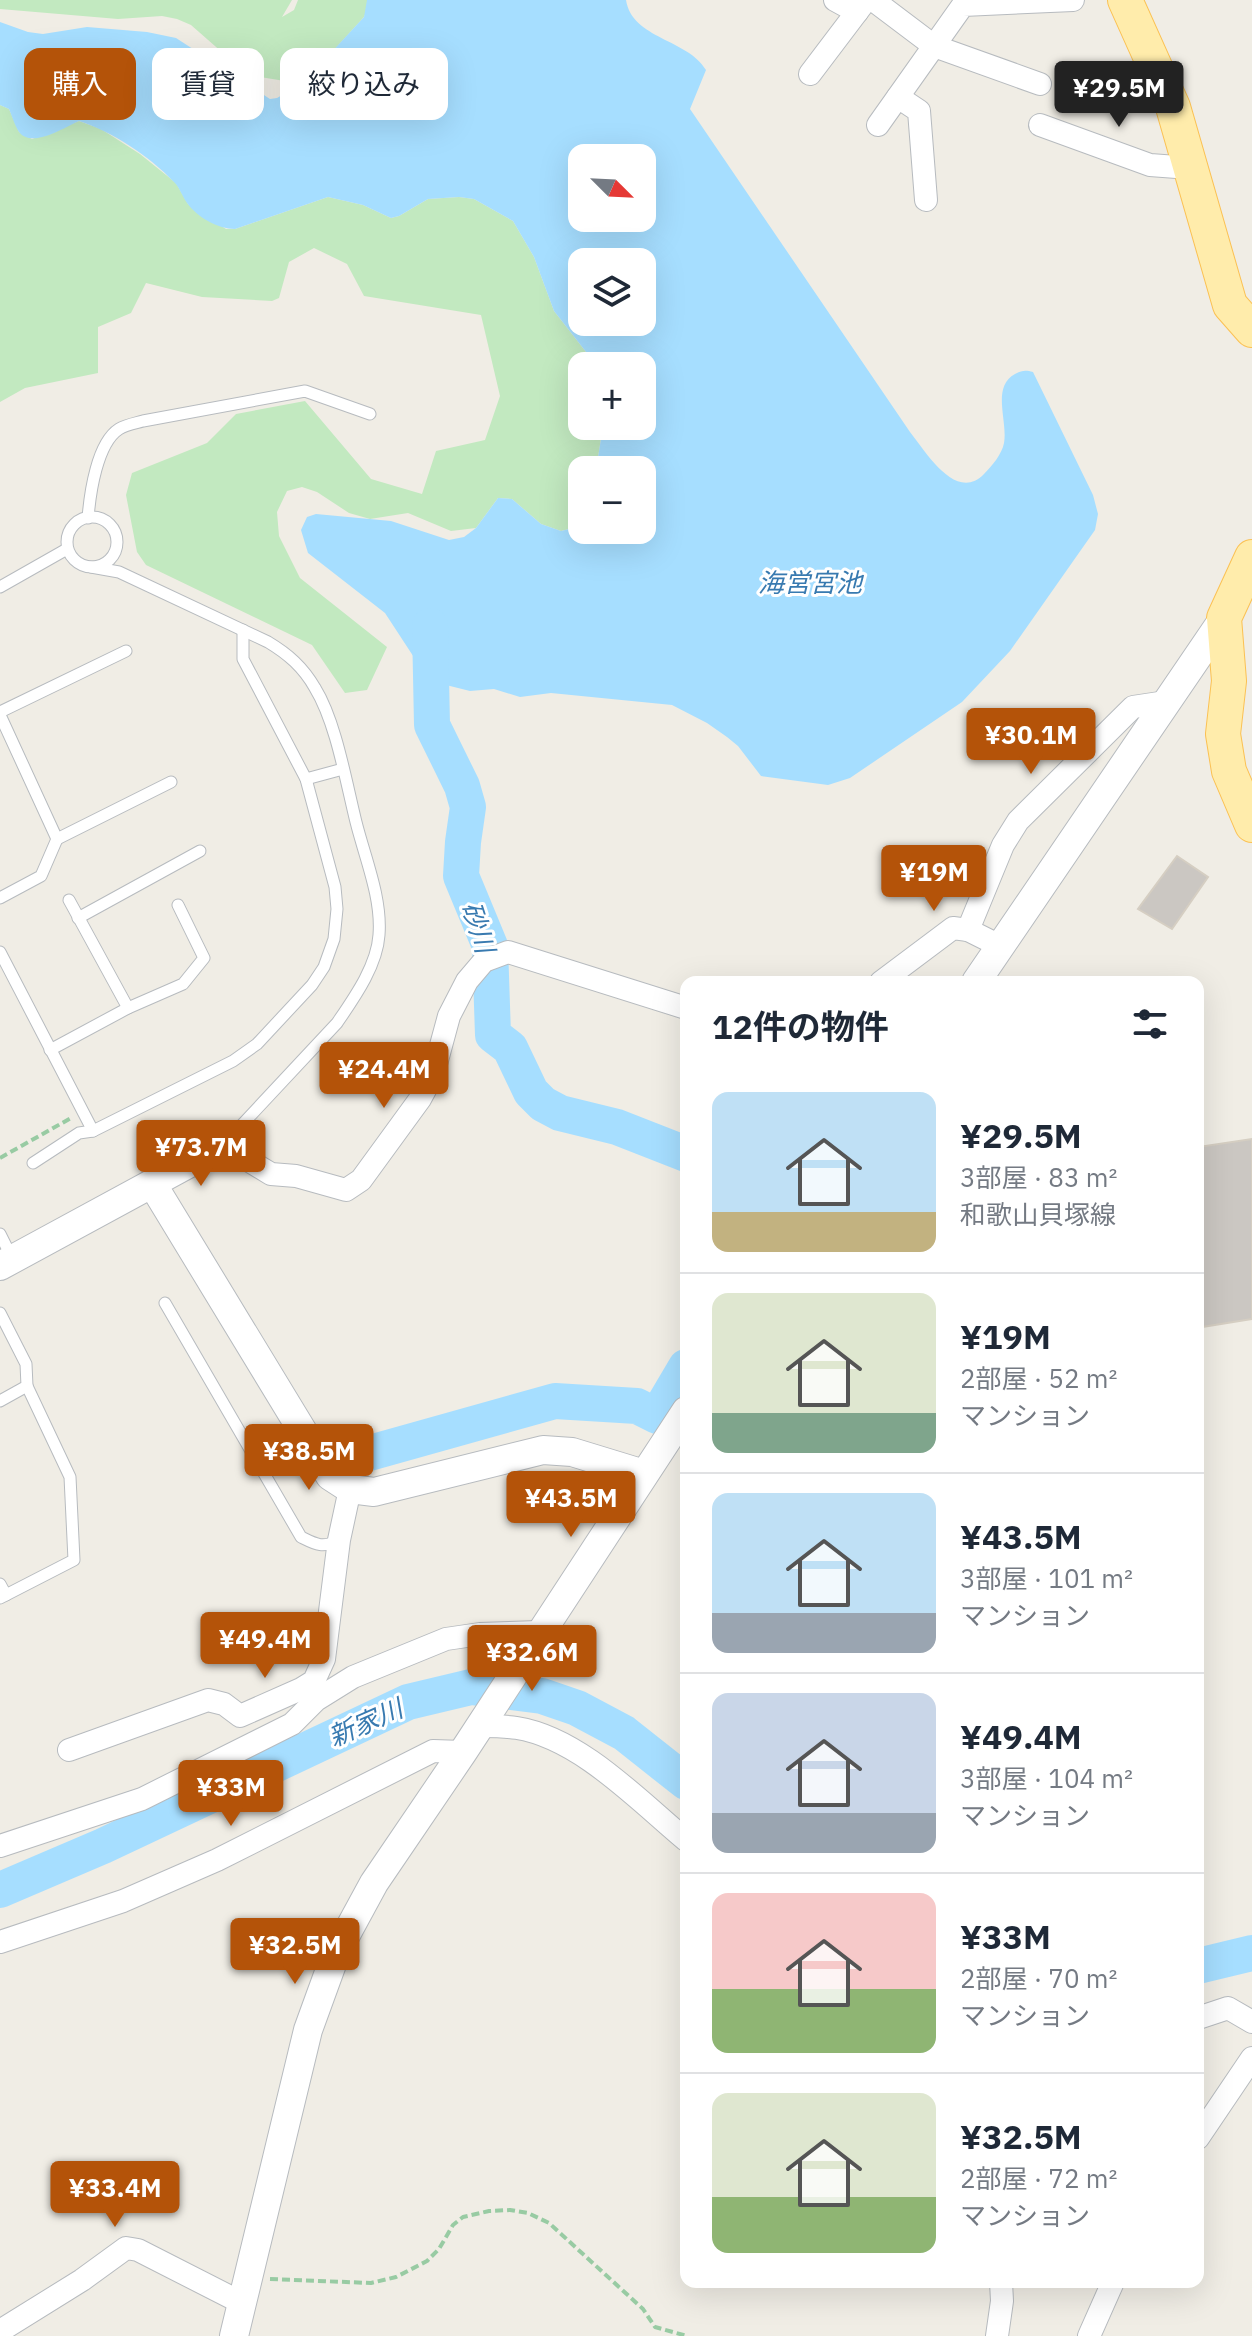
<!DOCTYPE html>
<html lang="ja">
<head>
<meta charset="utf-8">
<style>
	:root { --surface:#fff; --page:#f6f6f7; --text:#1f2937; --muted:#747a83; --line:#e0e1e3; --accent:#b45309 }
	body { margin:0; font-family:"IBM Plex Sans","Noto Sans JP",sans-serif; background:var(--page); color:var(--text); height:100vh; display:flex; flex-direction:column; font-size:30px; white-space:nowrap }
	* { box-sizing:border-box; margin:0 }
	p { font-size:26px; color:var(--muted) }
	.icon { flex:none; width:44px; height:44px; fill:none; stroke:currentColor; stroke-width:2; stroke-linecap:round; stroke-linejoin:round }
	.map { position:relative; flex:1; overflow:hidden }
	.panel { position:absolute; left:680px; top:976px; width:524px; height:1312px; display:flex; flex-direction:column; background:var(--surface); border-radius:16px; box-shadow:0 8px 32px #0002 }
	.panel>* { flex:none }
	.guide { position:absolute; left:24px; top:48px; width:536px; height:72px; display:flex; gap:16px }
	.needle { width:52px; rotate:114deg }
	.controls { position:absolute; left:568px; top:144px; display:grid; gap:16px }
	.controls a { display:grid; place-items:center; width:88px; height:88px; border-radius:16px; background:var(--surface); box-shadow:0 8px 32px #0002; font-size:40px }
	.price { position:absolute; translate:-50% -68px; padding:0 18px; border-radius:8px; background:var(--accent); color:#fff; font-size:26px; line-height:52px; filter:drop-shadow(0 2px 4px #0008) }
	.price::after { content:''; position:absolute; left:50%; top:48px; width:24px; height:18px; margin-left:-12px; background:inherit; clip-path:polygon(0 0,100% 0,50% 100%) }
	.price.current { background:#222; color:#fff }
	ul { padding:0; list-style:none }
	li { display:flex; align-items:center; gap:24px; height:200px; padding:0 32px }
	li+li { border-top:2px solid var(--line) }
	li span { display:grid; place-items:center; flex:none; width:224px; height:160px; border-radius:16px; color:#555 }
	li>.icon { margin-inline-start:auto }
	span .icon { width:96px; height:96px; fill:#fffc; stroke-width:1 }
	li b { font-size:34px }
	h2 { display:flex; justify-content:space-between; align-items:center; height:96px; padding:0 32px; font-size:34px }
	.chip { padding:0 28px; border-radius:16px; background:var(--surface); box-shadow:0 8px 32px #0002; font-size:28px; line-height:72px }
	.chip.current { background:var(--accent); color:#fff }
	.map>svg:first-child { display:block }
	.green { fill:#c2e9c0 }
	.water { fill:#a6deff; fill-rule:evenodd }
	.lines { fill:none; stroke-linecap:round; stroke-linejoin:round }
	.river { stroke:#a6deff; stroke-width:36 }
	.building { fill:#cbc7c2; stroke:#d5cec2; stroke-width:2 }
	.service-casing { stroke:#b7bbbf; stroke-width:13 }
	.minor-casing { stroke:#b7bbbf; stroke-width:24 }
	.tertiary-casing { stroke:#b7bbbf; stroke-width:30 }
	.primary-casing { stroke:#fbc153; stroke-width:36 }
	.path { stroke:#98cba3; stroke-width:4; stroke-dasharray:8 4; stroke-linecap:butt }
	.service { stroke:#fff; stroke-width:11 }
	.minor { stroke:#fff; stroke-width:22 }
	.tertiary { stroke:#fff; stroke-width:28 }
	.primary { stroke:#ffecab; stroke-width:34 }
	.labels { text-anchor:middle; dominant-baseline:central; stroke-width:6; stroke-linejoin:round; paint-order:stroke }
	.water-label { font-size:26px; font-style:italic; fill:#387ab0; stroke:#fff }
</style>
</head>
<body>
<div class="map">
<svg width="1252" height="2336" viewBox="0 0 1252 2336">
	<rect width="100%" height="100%" fill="#f0ede5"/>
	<g class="green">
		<polygon points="0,0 292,0 282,17 294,10 298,0 367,0 367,10 364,17 303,84 248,75 191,25 177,19 162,16 118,19 0,9"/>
		<polygon points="0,105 9,109 19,132 32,139 79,121 101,129 140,154 176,183 188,204 226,229 235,229 328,197 363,205 391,218 399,216 428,199 459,197 474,199 513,221 534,257 554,311 597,366 582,366 582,426 603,426 596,470 582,470 582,516 569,529 561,531 541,524 512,499 498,498 476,528 451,531 408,513 370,519 349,513 317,492 302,487 287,491 277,512 279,536 300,578 387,647 367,690 345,693 312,645 146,565 137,552 126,495 132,473 207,443 236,414 305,401 371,479 422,494 436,451 485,440 500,396 481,315 364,296 347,264 314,248 289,262 279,298 272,301 202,297 146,283 131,313 98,327 98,373 25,388 0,402"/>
	</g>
	<path class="water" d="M367 0H626C632 39 688 39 706 70L690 109 910 432C926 452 956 503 984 474 992 466 1002 454 1004 443 1008 421 991 387 1015 374 1022 370 1026 370 1033 372L1093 495 1098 514 1095 530 1010 651 962 702 850 778 828 785 761 776 738 746 727 737 707 723 672 705 551 693 520 697 494 689 470 691 446 685 419 665 385 613 308 553 301 530 307 517 316 514 391 521 449 540 464 537 476 528 498 498 512 499 541 524 561 531 569 529 582 516V530H642V470H596L603 426H642V366H597L554 311 534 257 513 221 474 199 459 197 428 199 399 216 391 218 363 205 328 197 235 229C218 229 197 217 187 203 182 196 180 188 174 182 149 156 113 132 79 121 65 127 32 149 19 132 15 126 12 116 9 109L0 105V22L28 32 43 34 87 27 147 32 176 38 270 99 277 98 303 83 364 17ZM582 158H642V218H582ZM582 262H642V322H582Z"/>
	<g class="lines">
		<g class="river">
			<polyline points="430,626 432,725 462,786 468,807 463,842 461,876 490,946 493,1035 510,1048 531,1092 543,1104 560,1113 617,1127 686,1154"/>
			<polyline points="347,1449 366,1454 555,1401 637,1406 657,1416 686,1367"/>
			<polyline points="0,1890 103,1846 408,1702 471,1687 542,1696 577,1708 624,1733 686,1782"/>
			<polyline points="1198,1966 1252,1953"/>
		</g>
	</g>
	<g class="building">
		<polygon points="1177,856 1208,877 1172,929 1138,909"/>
		<polygon points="1252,1139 1252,1319 1202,1327 1198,1295 1198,1147"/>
	</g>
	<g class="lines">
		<g class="service-casing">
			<g id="service">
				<circle cx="92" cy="542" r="25"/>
				<path d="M88 518C90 493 97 443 119 429 125 425 136 423 143 421L305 391 370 414"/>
				<path d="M91 567 119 572 268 642C288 654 303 667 315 688 336 722 346 782 356 822 365 858 382 898 379 935 377 966 354 998 337 1023L223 1145"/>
				<polyline points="0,587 67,549"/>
				<polyline points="0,712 126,651"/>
				<polyline points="0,715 57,839 171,782"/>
				<polyline points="306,779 343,769"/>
				<polyline points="0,898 41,876 57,839"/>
				<polyline points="69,900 128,1008"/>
				<polyline points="78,918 200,851"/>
				<polyline points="0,952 93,1131"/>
				<polyline points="50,1050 128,1008 183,984 204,958 178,905"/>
				<polyline points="33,1163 79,1133 93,1131 233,1061 257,1044 312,985 324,967 334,939 337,909 335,887 306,779 243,659 243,630"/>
				<polyline points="0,1234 12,1258"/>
				<path d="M165 1303 301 1537C315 1544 323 1549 338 1540"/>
				<polyline points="0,1313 26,1364 27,1386 0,1401"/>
				<polyline points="0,1584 6,1595"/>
				<polyline points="0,1598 74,1560 70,1477 27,1386"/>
			</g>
		</g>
		<g class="minor-casing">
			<g id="minor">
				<polyline points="835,0 857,12"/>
				<polyline points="873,0 934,46 1040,84"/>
				<polyline points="810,74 866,0"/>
				<polyline points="898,97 919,111 926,200"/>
				<polyline points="878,125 963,5 1073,0"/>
				<polyline points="1040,125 1150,165 1190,168"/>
				<polyline points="968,930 1003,845 1018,821 1133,707 1166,702"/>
				<polyline points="881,982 953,928 968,930 1000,946"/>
				<polyline points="223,1145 271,1174 296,1176 346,1190 361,1180 420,1099 433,1075 449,1016 467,981 484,961 508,952 686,1008"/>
				<path d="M480 1726C492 1726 505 1726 517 1728 580 1738 639 1801 686 1840"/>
				<polyline points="69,1750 208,1700 224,1704 240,1716 301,1689 314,1681 324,1659 339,1540 350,1489"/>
				<polyline points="0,1846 142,1799 292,1724 316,1700 353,1677 446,1639 480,1634 540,1632"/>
				<polyline points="0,1942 123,1901 217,1860 433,1751 463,1752"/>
				<polyline points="1198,2018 1228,2008 1252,2022"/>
				<polyline points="1198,2138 1252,2058"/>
				<polyline points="0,2331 82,2280 126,2248 138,2250 242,2303"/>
				<polyline points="997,2336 1002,2301 1001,2282"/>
				<polyline points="1089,2336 1113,2282"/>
			</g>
		</g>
		<g class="tertiary-casing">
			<g id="tertiary">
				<polyline points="976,982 1224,618"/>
				<polyline points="153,1185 330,1476 350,1489 374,1492 543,1450 572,1452 644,1474"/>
				<polyline points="0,1266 223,1145"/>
				<polyline points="234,2336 308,2030 336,1953 374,1883 463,1752 686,1411"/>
			</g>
		</g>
		<g class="primary-casing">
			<g id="primary">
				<polyline points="1125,0 1173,107 1230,305 1252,330"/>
				<polyline points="1252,557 1224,618 1229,681 1223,734 1229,771 1252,825"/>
			</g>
		</g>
		<g class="path">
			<polyline points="0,1158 71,1118"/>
			<polyline points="270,2279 371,2283 396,2277 427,2261 439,2249 453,2225 463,2217 489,2211 510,2210 528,2213 549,2223 643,2309 655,2327 687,2336"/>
		</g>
		<use href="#service" class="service"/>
		<use href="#minor" class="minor"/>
		<use href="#tertiary" class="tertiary"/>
		<use href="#primary" class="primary"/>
	</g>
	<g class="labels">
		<g class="water-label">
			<text x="810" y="582">海営宮池</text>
			<text transform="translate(479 927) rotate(72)">砂川</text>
			<text transform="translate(365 1722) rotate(-24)">新家川</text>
		</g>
	</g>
</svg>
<div class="controls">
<a><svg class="needle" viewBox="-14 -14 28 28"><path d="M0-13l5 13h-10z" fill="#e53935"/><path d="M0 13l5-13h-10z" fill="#747a83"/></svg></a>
<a><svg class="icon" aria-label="layers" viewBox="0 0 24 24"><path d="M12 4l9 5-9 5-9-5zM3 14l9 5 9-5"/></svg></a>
<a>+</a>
<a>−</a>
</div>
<b class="price current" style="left:1119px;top:129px">¥29.5M</b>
<b class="price" style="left:1031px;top:776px">¥30.1M</b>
<b class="price" style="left:934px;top:913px">¥19M</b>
<b class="price" style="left:384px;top:1110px">¥24.4M</b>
<b class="price" style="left:201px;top:1188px">¥73.7M</b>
<b class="price" style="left:309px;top:1492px">¥38.5M</b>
<b class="price" style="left:571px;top:1539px">¥43.5M</b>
<b class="price" style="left:265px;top:1680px">¥49.4M</b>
<b class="price" style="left:532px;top:1693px">¥32.6M</b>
<b class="price" style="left:231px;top:1828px">¥33M</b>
<b class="price" style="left:295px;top:1986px">¥32.5M</b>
<b class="price" style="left:115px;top:2229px">¥33.4M</b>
<div class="guide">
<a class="chip current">購入</a>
<a class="chip">賃貸</a>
<a class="chip">絞り込み</a>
</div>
<section class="panel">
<h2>12件の物件<svg class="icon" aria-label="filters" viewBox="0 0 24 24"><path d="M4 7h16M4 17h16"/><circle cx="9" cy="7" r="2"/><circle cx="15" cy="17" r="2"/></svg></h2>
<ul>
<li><span style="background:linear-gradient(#bfe0f5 75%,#c2b280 0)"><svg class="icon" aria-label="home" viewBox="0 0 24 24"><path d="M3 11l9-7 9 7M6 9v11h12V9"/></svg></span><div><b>¥29.5M</b><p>3部屋 · 83 m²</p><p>和歌山貝塚線</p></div></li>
<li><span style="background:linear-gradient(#dfe7d0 75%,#7fa58c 0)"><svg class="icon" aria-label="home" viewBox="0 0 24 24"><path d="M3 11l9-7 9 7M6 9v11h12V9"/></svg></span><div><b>¥19M</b><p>2部屋 · 52 m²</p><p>マンション</p></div></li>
<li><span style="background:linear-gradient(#bfe0f5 75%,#9aa5b1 0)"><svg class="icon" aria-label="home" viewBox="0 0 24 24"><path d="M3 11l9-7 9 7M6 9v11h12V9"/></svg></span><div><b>¥43.5M</b><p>3部屋 · 101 m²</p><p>マンション</p></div></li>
<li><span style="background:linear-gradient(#c9d6e8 75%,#9aa5b1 0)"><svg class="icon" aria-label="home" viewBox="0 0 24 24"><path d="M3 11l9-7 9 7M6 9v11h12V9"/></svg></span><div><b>¥49.4M</b><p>3部屋 · 104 m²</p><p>マンション</p></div></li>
<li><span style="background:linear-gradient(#f6c9c9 60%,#8fb573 0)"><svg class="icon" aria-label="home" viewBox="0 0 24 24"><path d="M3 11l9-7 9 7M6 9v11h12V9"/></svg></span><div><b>¥33M</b><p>2部屋 · 70 m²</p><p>マンション</p></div></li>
<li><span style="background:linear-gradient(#dfe7d0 65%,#8fb573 0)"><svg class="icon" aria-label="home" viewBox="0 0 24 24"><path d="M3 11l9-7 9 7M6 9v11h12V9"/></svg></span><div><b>¥32.5M</b><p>2部屋 · 72 m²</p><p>マンション</p></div></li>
</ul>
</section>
</div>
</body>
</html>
